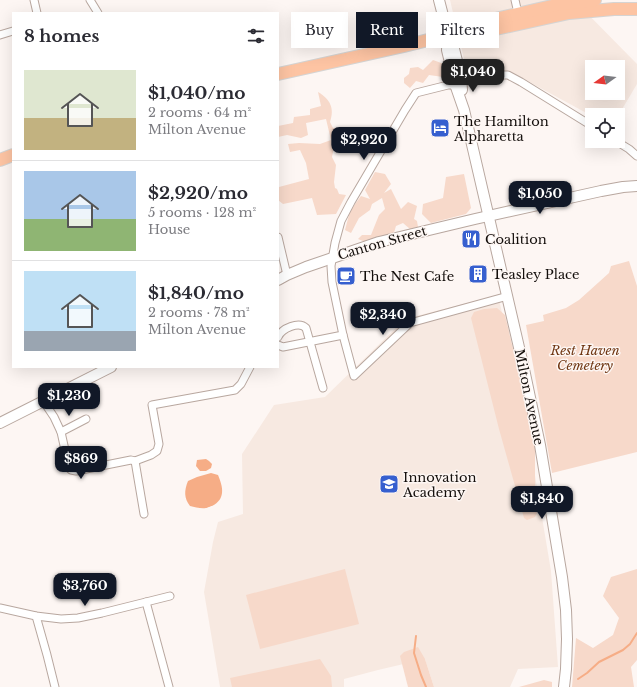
<!DOCTYPE html>
<html lang="en">
<head>
<meta charset="utf-8">
<style>
	:root { --surface:#fff; --page:#f7f7f7; --text:#2b2b33; --muted:#7c7c81; --line:#e1e1e2; --accent:#111827 }
	body { margin:0; font-family:"Libre Baskerville",serif; background:var(--page); color:var(--text); height:100vh; display:flex; flex-direction:column; font-size:15px; white-space:nowrap }
	* { box-sizing:border-box; margin:0 }
	p { font-size:13px; color:var(--muted) }
	.icon { flex:none; width:22px; height:22px; fill:none; stroke:currentColor; stroke-width:2; stroke-linecap:round; stroke-linejoin:round }
	.map { position:relative; flex:1; overflow:hidden }
	.panel { position:absolute; left:12px; top:12px; width:267px; height:356px; display:flex; flex-direction:column; background:var(--surface); border-radius:0px; box-shadow:0 4px 16px #0002 }
	.panel>* { flex:none }
	.hud { position:absolute; left:291px; top:12px; width:286px; height:36px; display:flex; gap:8px }
	.needle { width:26px; rotate:255deg }
	.fabs { position:absolute; left:585px; top:60px; display:grid; gap:8px }
	.fabs a { display:grid; place-items:center; width:40px; height:40px; border-radius:0px; background:var(--surface); box-shadow:0 4px 16px #0002; font-size:20px }
	.price { position:absolute; translate:-50% -34px; padding:0 9px; border-radius:8px; background:var(--accent); color:#fff; font-size:13px; line-height:26px; filter:drop-shadow(0 1px 2px #0008) }
	.price::after { content:''; position:absolute; left:50%; top:24px; width:12px; height:9px; margin-left:-6px; background:inherit; clip-path:polygon(0 0,100% 0,50% 100%) }
	.price.active { background:#222; color:#fff }
	ul { padding:0; list-style:none }
	li { display:flex; align-items:center; gap:12px; height:100px; padding:0 12px }
	li+li { border-top:1px solid var(--line) }
	li span { display:grid; place-items:center; flex:none; width:112px; height:80px; border-radius:0px; color:#555 }
	li>.icon { margin-inline-start:auto }
	span .icon { width:48px; height:48px; fill:#fffc; stroke-width:1 }
	li b { font-size:17px }
	h2 { display:flex; justify-content:space-between; align-items:center; height:48px; padding:0 12px; font-size:17px }
	.pill { padding:0 14px; border-radius:0px; background:var(--surface); box-shadow:0 4px 16px #0002; font-size:14px; line-height:36px }
	.pill.active { background:var(--accent); color:#fff }
	.map>svg:first-child { display:block }
	.built { fill:#f7e9e1; fill-rule:evenodd }
	.green { fill:#f7d9ca }
	.water { fill:#f6ad86 }
	.lines { fill:none; stroke-linecap:round; stroke-linejoin:round }
	.stream { stroke:#f6ad86; stroke-width:2 }
	.street-casing { stroke:#b8a79f; stroke-width:9 }
	.secondary-casing { stroke:#b8a79f; stroke-width:12 }
	.primary-casing { stroke:#d5d4d3; stroke-width:14 }
	.street { stroke:#fff; stroke-width:7 }
	.secondary { stroke:#fff; stroke-width:10 }
	.primary { stroke:#fdc4a3; stroke-width:12 }
	.labels { text-anchor:middle; dominant-baseline:central; stroke-width:3; stroke-linejoin:round; paint-order:stroke }
	.poi-label { font-size:13px; fill:#130e0b; stroke:#fdf6f3; text-anchor:start }
	.street-label { font-size:13px; fill:#130e0b; stroke:#fdf6f3 }
	.park-label { font-size:13px; font-style:italic; fill:#6f3612; stroke:#fdf6f3 }
</style>
</head>
<body>
<div class="map">
<svg width="637" height="687" viewBox="0 0 637 687">
	<rect width="100%" height="100%" fill="#fdf6f3"/>
	<g class="built">
		<path d="M450 0H574L637 64V84L618 116 592 115V116L509 71 469 80ZM592 67H618V93H592Z"/>
		<polygon points="498,295 524,410 551,571 558,667 518,669 510,687 434,687 425,659 378,670 344,679 344,687 220,687 204,592 213,542 218,522 243,514 242,454 274,405 325,397 405,319"/>
	</g>
	<g class="green">
		<polygon points="433,60 444,64 443,77 429,75 423,83 416,81 410,88 404,83 404,78 409,74 410,68 418,67 423,70"/>
		<path d="M318 92C330 99 335 108 330 122L333 128H345L339 137 344 141 354 140 353 145 334 147 332 157 336 165 334 182 335 188 337 189 339 194 346 195 336 214 317 215 312 198 283 204 278 200V186L279 187 309 179 306 163 300 150 290 152 288 144 299 143 320 144 331 140 326 119 306 123 308 135 301 138 287 135 278 137V126L293 123 294 117 310 115V109L321 106Z"/>
		<polygon points="375,172 385,174 391,184 384,193 391,189 401,209 408,202 417,206 414,219 417,221 418,227 410,229 403,223 396,226 393,236 380,239 376,237 365,242 358,239 362,235 371,235 379,215 385,209 382,198 372,204 370,210 359,218 351,233 345,230 350,211 361,196 370,199 365,190"/>
		<polygon points="464,174 471,208 466,214 431,223 422,214 423,204 443,198 446,177"/>
		<polygon points="629,261 637,286 637,452 552,473 526,325 544,321 543,315 566,308 579,300 609,273 611,266"/>
		<polygon points="497,308 505,315 529,416 535,447 535,487 539,508 535,517 527,520 524,518 499,429 471,318 474,312 484,309"/>
		<polygon points="345,569 359,624 260,649 246,595"/>
		<polygon points="637,569 637,660 631,667 634,687 572,687 576,638 593,648 613,635 619,618 603,596 611,577"/>
		<polygon points="418,647 425,659 434,687 408,687 400,656 404,652"/>
		<polygon points="320,659 331,676 332,687 232,687 230,678"/>
		<polygon points="544,680 552,682 552,687 519,687"/>
	</g>
	<g class="water">
		<polygon points="206,459 209,461 212,464 211,468 206,471 200,471 196,466 197,460"/>
		<path d="M211 473 218 475C223 487 226 499 212 506 211 506 207 508 206 508 201 509 195 507 190 506 184 498 184 491 188 481L197 477Z"/>
	</g>
	<g class="lines">
		<g class="stream">
			<polyline points="416,636 414,653 421,675 426,687"/>
			<polyline points="578,679 587,673 599,662 623,650 630,644 637,633"/>
		</g>
		<g class="street-casing">
			<g id="street">
				<polyline points="34,0 37,13"/>
				<polyline points="90,0 98,13"/>
				<polyline points="515,0 518,13"/>
				<polyline points="0,35 13,31"/>
				<polyline points="461,77 467,80 472,81 498,75 508,75 521,82 592,126"/>
				<polyline points="456,87 452,85 448,85 416,93 405,110 351,202 341,221 335,243 331,266 332,282 343,335 354,376 410,323 508,296"/>
				<polyline points="616,141 629,149 637,156"/>
				<polyline points="278,237 287,275"/>
				<path d="M278 337C282 328 299 321 306 328L323 388"/>
				<polyline points="278,345 283,347 343,335"/>
				<polyline points="44,402 54,417 61,432 69,468 71,470 76,471 131,460 135,461 144,514"/>
				<polyline points="61,432 86,419"/>
				<polyline points="135,461 151,455 157,451 159,444 152,405 235,390 241,384 250,367"/>
				<polyline points="146,602 169,687"/>
				<polyline points="0,608 36,616 61,619 78,618 102,613 170,596"/>
				<polyline points="36,616 47,655 55,687"/>
			</g>
		</g>
		<g class="secondary-casing">
			<g id="secondary">
				<polyline points="439,0 448,35 454,49 461,77 462,90"/>
				<polyline points="448,35 447,50 456,87 464,110 524,369 540,445 562,577 566,610 567,639 566,669 564,687"/>
				<polyline points="278,280 287,275 306,267 379,242 475,219 601,191 623,187 637,186"/>
				<polyline points="0,423 111,367"/>
			</g>
		</g>
		<g class="primary-casing">
			<g id="primary">
				<polyline points="449,35 468,35 569,13 614,9 637,9"/>
				<polyline points="278,74 404,46 448,35 465,26 561,4 595,0"/>
				<polyline points="0,160 13,155"/>
			</g>
		</g>
		<use href="#street" class="street"/>
		<use href="#secondary" class="secondary"/>
		<use href="#primary" class="primary"/>
	</g>
	<defs>
		<g id="hotel-square" transform="scale(1)"><rect x="-9" y="-9" width="18" height="18" rx="4" fill="#365fcf" stroke="#fdf6f3"/><path d="M-6-4.5h1.5V1H6V5H4.5V3h-9V5H-6ZM-4 0a1.8 1.8 0 1 1 3.6 0ZM.5 0V-2.5h3Q6-2.5 6 0Z" fill="#fff"/></g>
		<g id="restaurant-square" transform="scale(1)"><rect x="-9" y="-9" width="18" height="18" rx="4" fill="#365fcf" stroke="#fdf6f3"/><path d="M-5-6h1v4h1v-4h1v4h1v-4h1v5L-1.5 .5V6h-2V.5L-5-1ZM5-6V6H3V1.5H1.5Q1.5-4 5-6Z" fill="#fff"/></g>
		<g id="building-square" transform="scale(1)"><rect x="-9" y="-9" width="18" height="18" rx="4" fill="#365fcf" stroke="#fdf6f3"/><path d="M-4-6H4V6H1V3H-1V6H-4ZM-2.5-4.3h1.7v1.8h-1.7ZM.8-4.3h1.7v1.8H.8ZM-2.5-1h1.7V.8h-1.7ZM.8-1h1.7V.8H.8Z" fill="#fff"/></g>
		<g id="cafe-square" transform="scale(1)"><rect x="-9" y="-9" width="18" height="18" rx="4" fill="#365fcf" stroke="#fdf6f3"/><path d="M-5.5-4.5H6V0H3Q3 3.5 0 3.5H-2.5Q-5.5 3.5-5.5 0ZM3-3.2v2h1.7v-2ZM-6 4.5H4V6H-6Z" fill="#fff"/></g>
		<g id="school-square" transform="scale(1)"><rect x="-9" y="-9" width="18" height="18" rx="4" fill="#365fcf" stroke="#fdf6f3"/><path d="M0-5L7-2L0 1L-7-2ZM-4 1L0 2.5L4 1V4Q0 6-4 4Z" fill="#fff"/></g>
	</defs>
	<g fill-rule="evenodd">
		<use href="#hotel-square" x="440" y="128"/>
		<use href="#restaurant-square" x="471" y="239"/>
		<use href="#building-square" x="478" y="274"/>
		<use href="#cafe-square" x="346" y="276"/>
		<use href="#school-square" x="389" y="484"/>
	</g>
	<g class="labels">
		<g class="poi-label">
			<text x="454" y="121">The Hamilton<tspan x="454" dy="15">Alpharetta</tspan></text>
			<text x="485" y="239">Coalition</text>
			<text x="492" y="274">Teasley Place</text>
			<text x="360" y="276">The Nest Cafe</text>
			<text x="403" y="477">Innovation<tspan x="403" dy="15">Academy</tspan></text>
		</g>
		<g class="street-label">
			<text transform="translate(382 243) rotate(-16)">Canton Street</text>
			<text transform="translate(529 397) rotate(78)">Milton Avenue</text>
		</g>
		<g class="park-label">
			<text x="585" y="350">Rest Haven<tspan x="585" dy="15">Cemetery</tspan></text>
		</g>
	</g>
</svg>
<div class="fabs">
<a><svg class="needle" viewBox="-14 -14 28 28"><path d="M0-13l5 13h-10z" fill="#e53935"/><path d="M0 13l5-13h-10z" fill="#7c7c81"/></svg></a>
<a><svg class="icon" aria-label="locate" viewBox="0 0 24 24"><circle cx="12" cy="12" r="6"/><path d="M12 2v4M12 18v4M2 12h4M18 12h4"/></svg></a>
</div>
<b class="price active" style="left:473px;top:93px">$1,040</b>
<b class="price" style="left:364px;top:161px">$2,920</b>
<b class="price" style="left:540px;top:215px">$1,050</b>
<b class="price" style="left:383px;top:336px">$2,340</b>
<b class="price" style="left:69px;top:417px">$1,230</b>
<b class="price" style="left:81px;top:480px">$869</b>
<b class="price" style="left:542px;top:520px">$1,840</b>
<b class="price" style="left:85px;top:607px">$3,760</b>
<div class="hud">
<a class="pill">Buy</a>
<a class="pill active">Rent</a>
<a class="pill">Filters</a>
</div>
<section class="panel">
<h2>8 homes<svg class="icon" aria-label="filters" viewBox="0 0 24 24"><path d="M4 7h16M4 17h16"/><circle cx="9" cy="7" r="2"/><circle cx="15" cy="17" r="2"/></svg></h2>
<ul>
<li><span style="background:linear-gradient(#dfe7d0 60%,#c2b280 0)"><svg class="icon" aria-label="home" viewBox="0 0 24 24"><path d="M3 11l9-7 9 7M6 9v11h12V9"/></svg></span><div><b>$1,040/mo</b><p>2 rooms · 64 m²</p><p>Milton Avenue</p></div></li>
<li><span style="background:linear-gradient(#a9c7e8 60%,#8fb573 0)"><svg class="icon" aria-label="home" viewBox="0 0 24 24"><path d="M3 11l9-7 9 7M6 9v11h12V9"/></svg></span><div><b>$2,920/mo</b><p>5 rooms · 128 m²</p><p>House</p></div></li>
<li><span style="background:linear-gradient(#bfe0f5 75%,#9aa5b1 0)"><svg class="icon" aria-label="home" viewBox="0 0 24 24"><path d="M3 11l9-7 9 7M6 9v11h12V9"/></svg></span><div><b>$1,840/mo</b><p>2 rooms · 78 m²</p><p>Milton Avenue</p></div></li>
</ul>
</section>
</div>
</body>
</html>
